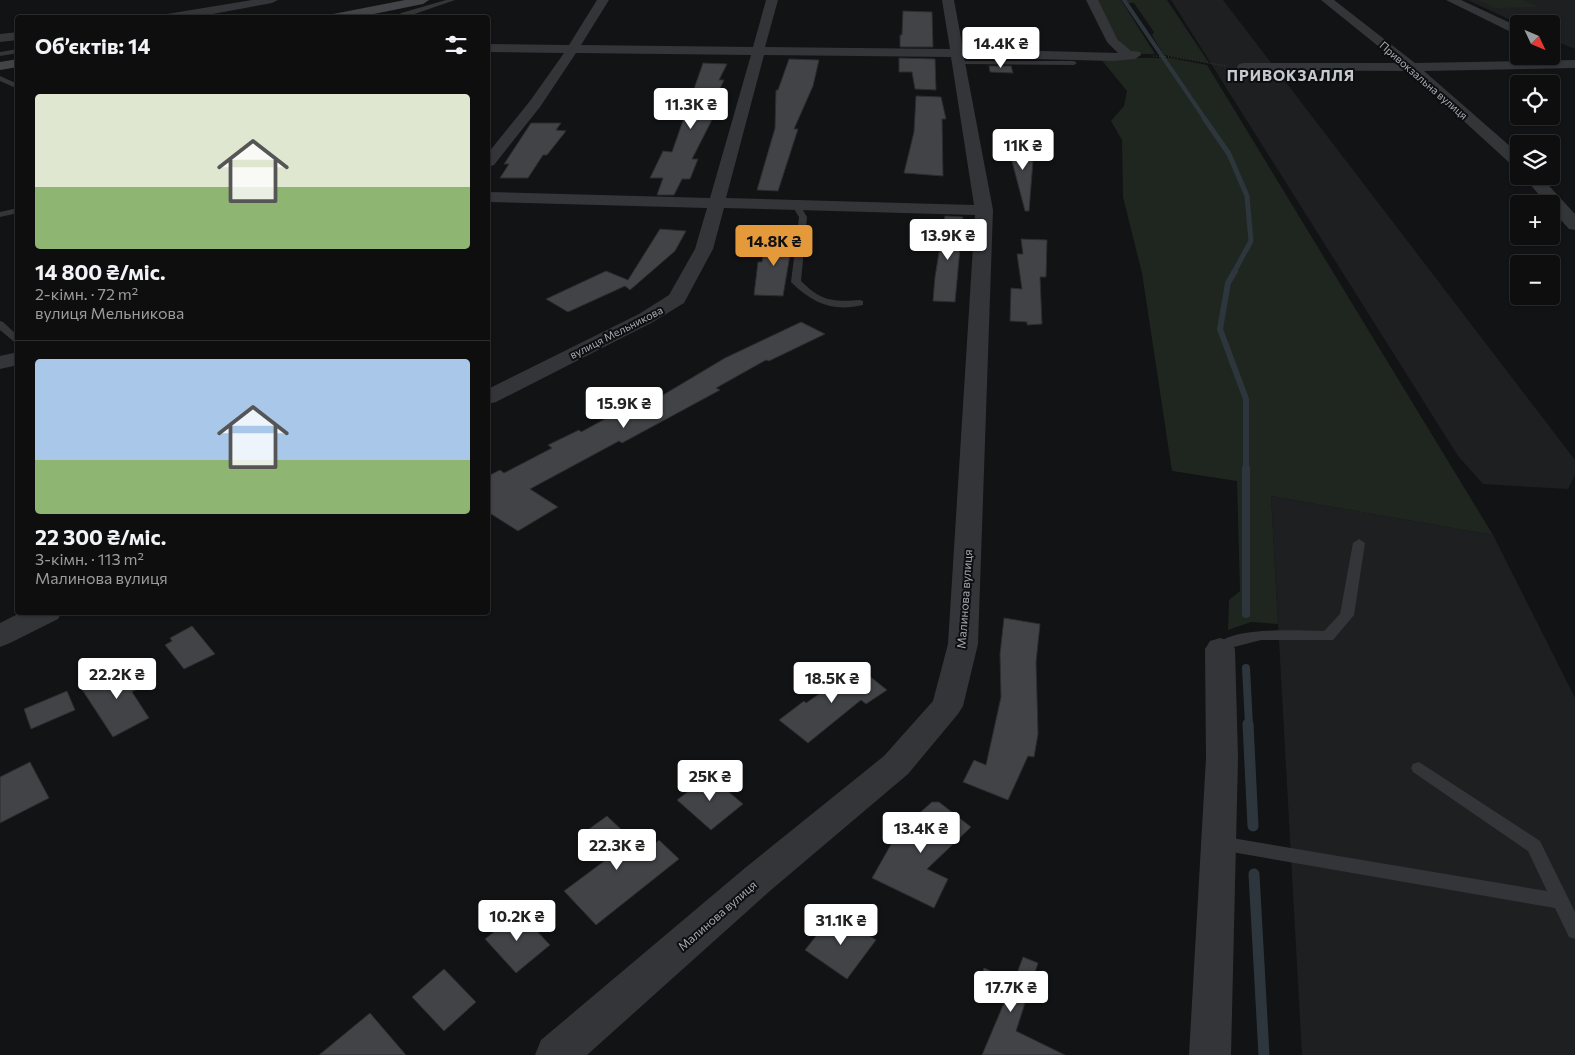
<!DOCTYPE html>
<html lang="uk">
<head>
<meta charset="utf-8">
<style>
	:root { --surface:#0e0e0f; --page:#171718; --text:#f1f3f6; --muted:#9b9c9e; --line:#2e2e2f; --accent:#e4993a }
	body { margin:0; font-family:Commissioner,sans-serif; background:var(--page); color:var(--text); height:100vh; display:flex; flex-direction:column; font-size:19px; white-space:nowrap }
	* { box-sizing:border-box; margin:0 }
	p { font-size:16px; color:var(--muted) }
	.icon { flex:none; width:28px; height:28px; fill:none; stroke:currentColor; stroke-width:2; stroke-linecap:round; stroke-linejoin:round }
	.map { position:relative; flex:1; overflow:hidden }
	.panel { position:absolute; left:15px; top:15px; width:475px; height:600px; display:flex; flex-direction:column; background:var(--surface); border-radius:5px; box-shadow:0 1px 4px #0004,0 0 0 1px var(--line) }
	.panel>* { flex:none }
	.needle { width:32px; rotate:134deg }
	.fabs { position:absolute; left:1510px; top:15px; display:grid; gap:10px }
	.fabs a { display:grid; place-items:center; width:50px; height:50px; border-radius:5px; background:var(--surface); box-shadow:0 1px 4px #0004,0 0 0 1px var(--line); font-size:25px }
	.price { position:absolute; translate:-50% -42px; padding:0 11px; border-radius:5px; background:#fff; color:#222; font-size:16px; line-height:32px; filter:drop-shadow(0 1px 2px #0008) }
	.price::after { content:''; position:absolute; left:50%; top:30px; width:15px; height:11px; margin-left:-8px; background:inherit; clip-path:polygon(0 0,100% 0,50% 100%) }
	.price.active { background:var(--accent); color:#111 }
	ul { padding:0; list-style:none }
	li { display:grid; align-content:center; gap:10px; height:265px; padding:0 20px }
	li+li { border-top:1px solid var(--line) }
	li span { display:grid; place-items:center; height:155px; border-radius:5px; color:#555 }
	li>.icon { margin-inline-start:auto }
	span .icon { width:90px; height:90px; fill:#fffc; stroke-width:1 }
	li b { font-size:21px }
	h2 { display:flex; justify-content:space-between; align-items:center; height:60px; padding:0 20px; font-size:21px }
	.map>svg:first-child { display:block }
	.built { fill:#1e1f21 }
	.green { fill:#1f261f }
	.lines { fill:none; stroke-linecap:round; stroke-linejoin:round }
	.stream-far4 { stroke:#2d363c; stroke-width:4 }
	.stream-far3 { stroke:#2d363c; stroke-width:5 }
	.stream-far2 { stroke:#2d363c; stroke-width:6 }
	.stream-far1 { stroke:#2d363c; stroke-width:8 }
	.stream { stroke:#2d363c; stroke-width:11 }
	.building { fill:#414347; stroke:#2d2d30 }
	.path { stroke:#3a3c3f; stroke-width:1; stroke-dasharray:1 2; stroke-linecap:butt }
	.service { fill:#343539; fill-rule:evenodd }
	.minor { fill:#343539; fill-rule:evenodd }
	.secondary { fill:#424448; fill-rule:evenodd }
	.labels { text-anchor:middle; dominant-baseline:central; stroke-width:4; stroke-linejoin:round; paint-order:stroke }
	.far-street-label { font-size:11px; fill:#a5abb3; stroke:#0d0e0f }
	.street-label { font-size:12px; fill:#a5abb3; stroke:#0d0e0f }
	.far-district-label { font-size:15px; font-weight:bold; letter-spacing:1px; fill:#c5c9d0; stroke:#0d0e0f }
</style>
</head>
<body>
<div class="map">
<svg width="1575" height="1055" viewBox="0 0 1575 1055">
	<rect width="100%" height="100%" fill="#121314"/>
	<g class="built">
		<polygon points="1171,0 1223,0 1575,460 1575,475 1568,489 1483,484 1458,456"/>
		<polygon points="1468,0 1575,0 1575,49 1551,39 1551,24 1519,24"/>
		<polygon points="1271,496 1493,535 1575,698 1575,1055 1302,1055"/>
	</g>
	<g class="green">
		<polygon points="1097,0 1121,0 1155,54 1132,54 1120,43"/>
		<polygon points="1124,0 1167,0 1209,63 1164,55 1152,35 1154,32 1134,3 1126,3"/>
		<polygon points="1478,0 1523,0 1538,7 1495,8"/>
		<polygon points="1100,58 1171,58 1207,65 1493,535 1271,496 1278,624 1251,622 1228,630 1229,600 1240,591 1237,481 1172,471 1142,273 1123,197 1122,140 1111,121 1124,106 1127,91"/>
	</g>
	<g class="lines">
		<polyline class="stream-far4" points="1124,0 1205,119"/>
		<polyline class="stream-far3" points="1204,118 1229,154 1247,196 1251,241 1234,272"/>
		<polyline class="stream-far2" points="1235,271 1228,283 1220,329 1246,399 1246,470"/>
		<g class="stream-far1">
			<polyline points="1246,468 1246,614"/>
			<polyline points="1246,668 1249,725"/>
		</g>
		<g class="stream">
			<polyline points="1248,724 1253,826"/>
			<polyline points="1254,874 1264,1055"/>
		</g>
	</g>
	<g class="building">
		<polygon points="903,11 932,12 933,47 900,47 900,35 902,35"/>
		<polygon points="984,31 1005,32 1008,48 987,48"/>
		<polygon points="899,58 935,59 936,90 915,89 912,72 899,72"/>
		<polygon points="789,59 819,60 813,86 794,129 798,129 778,191 757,190 775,128 776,90 778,90"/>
		<polygon points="703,63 727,64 719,80 724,80 718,93 722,93 716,112 692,159 698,159 690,179 682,179 674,195 657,195 663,178 650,178 663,151 672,152"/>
		<polygon points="989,66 1011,66 1013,73 990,72"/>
		<polygon points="916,96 941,97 946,119 942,119 943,176 904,173 914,132"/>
		<polygon points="531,123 561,123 556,130 566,131 547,155 543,155 528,178 500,178 509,164 504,164"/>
		<polygon points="1008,146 1034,148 1029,211 1025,211"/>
		<polygon points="945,216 963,217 955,302 933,301 935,277"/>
		<polygon points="660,229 686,231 675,251 630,290 625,286 568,312 546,299 606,271 628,280"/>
		<polygon points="766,236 793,237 783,296 754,295 758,262 762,262"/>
		<polygon points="1021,239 1047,240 1046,277 1040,277 1042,324 1027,325 1027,322 1010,321 1011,288 1022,289 1017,254 1023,254"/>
		<polygon points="801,322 825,334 769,361 766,360 716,388 720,390 622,443 619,441 530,489 558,507 518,531 488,512 488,476 500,470 504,473 552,448 548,445 579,430 581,432 651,394 658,398 725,358"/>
		<polygon points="1004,618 1040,624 1036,662 1038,734 1034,757 1028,756 1008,800 963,782 974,760 986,765 1001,697 1000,654"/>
		<polygon points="192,626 215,654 184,669 165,645 172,641 170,638"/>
		<polygon points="124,664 144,685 132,692 149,718 113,737 81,688"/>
		<polygon points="858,667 887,690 866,704 861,700 808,743 779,720 804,701 806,703"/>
		<polygon points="67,691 75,710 31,729 24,709"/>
		<polygon points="30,762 49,798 0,823 0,777"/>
		<polygon points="709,775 743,804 711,830 677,800"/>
		<polygon points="932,802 939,802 971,827 927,869 948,879 934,908 872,878 898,832"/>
		<polygon points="607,816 645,852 659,840 679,859 596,925 564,891 607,859 582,834"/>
		<polygon points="519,912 550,945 516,973 485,939"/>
		<polygon points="834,913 876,940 847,979 805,950"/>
		<polygon points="1023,957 1038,963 1016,1031 1065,1055 982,1055 1004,1003 976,991 984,968 1014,981"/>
		<polygon points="444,969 476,1002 444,1031 412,997"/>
		<polygon points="370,1013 406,1055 319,1055"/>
	</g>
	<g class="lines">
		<polyline class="path" points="1153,56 1173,57 1226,66"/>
		<g class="service">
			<polygon points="446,0 455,0 403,18 397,18 401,13"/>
			<polygon points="18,49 18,53 0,56 0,52"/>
			<polygon points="957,61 1074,61 1077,63 1074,65 959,64 956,62"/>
			<polygon points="0,76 18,84 18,89 0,81"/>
			<path d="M792 202H798L807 217 801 281C821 301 832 302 860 300L863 301V305C834 312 814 304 793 284L791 282 799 217 791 204Z"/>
			<polygon points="18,208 18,213 0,217 0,212"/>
			<polygon points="0,321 3,322 18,336 18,345 0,330"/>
			<path d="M1359 539 1365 543 1354 615 1333 640H1261L1234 647 1220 654 1215 653 1213 649C1226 625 1300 631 1324 631L1340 614 1353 543Z"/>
			<polygon points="1419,762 1540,841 1575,912 1575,939 1569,937 1555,908 1220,850 1214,848 1212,843 1214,838 1220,836 1547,891 1528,851 1413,772 1411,768 1413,764"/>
		</g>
		<g class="minor">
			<polygon points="252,0 278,0 272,3 191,18 161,18 167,14"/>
			<path d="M597 0H609L581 45 753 47 766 0H778L765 47 950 49 942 0H954L963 49 1118 53 1107 42 1086 0H1098L1118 40 1131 51 1140 52 1141 55 1135 59 1113 61 964 57 993 210 978 644 963 706 958 714 908 774 771 890 587 1055H535L541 1040 745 868 884 756 933 701 948 644 975 215 724 208 713 249 684 303 653 322 496 402 488 404V389L639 314 669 295 695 249 707 208 488 202V192L710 198 751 55 576 53 540 107 494 165 488 167V153L530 101 564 53 488 52V44L569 45ZM764 55 951 57 974 205 726 198Z"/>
			<polygon points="1321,0 1334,0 1415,63 1575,60 1575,68 1424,71 1519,154 1519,168 1513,166 1409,71 1239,70 1237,67 1239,64 1244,63 1399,63"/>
			<polygon points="1446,0 1461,0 1519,27 1519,36"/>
			<polygon points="18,32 18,40 0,42 0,34"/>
			<polygon points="1523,176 1540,176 1575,214 1575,230 1569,229 1551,209 1551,204 1547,204"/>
			<polygon points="18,352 18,365 0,369 0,356"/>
			<polygon points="22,612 62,612 58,619 10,643 0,647 0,623"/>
			<polygon points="1220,638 1230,641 1235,649 1238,758 1231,1055 1189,1055 1206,758 1205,649 1210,641"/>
		</g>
		<g class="secondary">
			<polygon points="405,0 429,0 423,4 354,18 327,18 333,14"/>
			<polygon points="18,59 18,67 0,70 0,62"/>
		</g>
	</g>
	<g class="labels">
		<g class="far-street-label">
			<text transform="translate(1424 80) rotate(41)">Привокзальна вулиця</text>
			<text transform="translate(616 332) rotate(-27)">вулиця Мельникова</text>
		</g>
		<g class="street-label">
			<text transform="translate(964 599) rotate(-86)">Малинова вулиця</text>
			<text transform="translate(717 915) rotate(-41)">Малинова вулиця</text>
		</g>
		<g class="far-district-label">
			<text x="1291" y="75">ПРИВОКЗАЛЛЯ</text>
		</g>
	</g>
</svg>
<div class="fabs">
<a><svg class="needle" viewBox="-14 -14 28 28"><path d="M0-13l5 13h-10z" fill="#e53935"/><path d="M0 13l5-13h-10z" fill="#9b9c9e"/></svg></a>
<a><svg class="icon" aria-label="locate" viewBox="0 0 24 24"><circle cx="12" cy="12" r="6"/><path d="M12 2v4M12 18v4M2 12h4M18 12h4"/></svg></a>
<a><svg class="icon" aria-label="layers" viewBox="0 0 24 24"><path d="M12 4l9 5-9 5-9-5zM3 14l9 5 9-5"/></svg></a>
<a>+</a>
<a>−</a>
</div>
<b class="price" style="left:1001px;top:69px">14.4K ₴</b>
<b class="price" style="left:691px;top:130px">11.3K ₴</b>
<b class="price" style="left:1023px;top:171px">11K ₴</b>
<b class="price" style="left:948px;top:261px">13.9K ₴</b>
<b class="price active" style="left:774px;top:267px">14.8K ₴</b>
<b class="price" style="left:624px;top:429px">15.9K ₴</b>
<b class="price" style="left:117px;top:700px">22.2K ₴</b>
<b class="price" style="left:832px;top:704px">18.5K ₴</b>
<b class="price" style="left:710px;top:802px">25K ₴</b>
<b class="price" style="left:921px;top:854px">13.4K ₴</b>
<b class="price" style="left:617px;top:871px">22.3K ₴</b>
<b class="price" style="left:517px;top:942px">10.2K ₴</b>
<b class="price" style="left:841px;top:946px">31.1K ₴</b>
<b class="price" style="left:1011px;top:1013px">17.7K ₴</b>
<section class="panel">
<h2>Об’єктів: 14<svg class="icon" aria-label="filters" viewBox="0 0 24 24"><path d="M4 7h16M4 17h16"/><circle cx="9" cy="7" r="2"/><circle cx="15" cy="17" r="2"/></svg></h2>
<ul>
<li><span style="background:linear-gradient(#dfe7d0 60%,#8fb573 0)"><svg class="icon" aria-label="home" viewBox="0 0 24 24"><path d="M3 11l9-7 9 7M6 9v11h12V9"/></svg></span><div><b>14 800 ₴/міс.</b><p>2-кімн. · 72 m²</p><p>вулиця Мельникова</p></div></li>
<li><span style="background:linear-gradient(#a9c7e8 65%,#8fb573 0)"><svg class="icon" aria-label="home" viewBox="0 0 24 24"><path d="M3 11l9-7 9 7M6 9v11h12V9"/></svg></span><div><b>22 300 ₴/міс.</b><p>3-кімн. · 113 m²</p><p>Малинова вулиця</p></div></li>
</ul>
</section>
</div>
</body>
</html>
